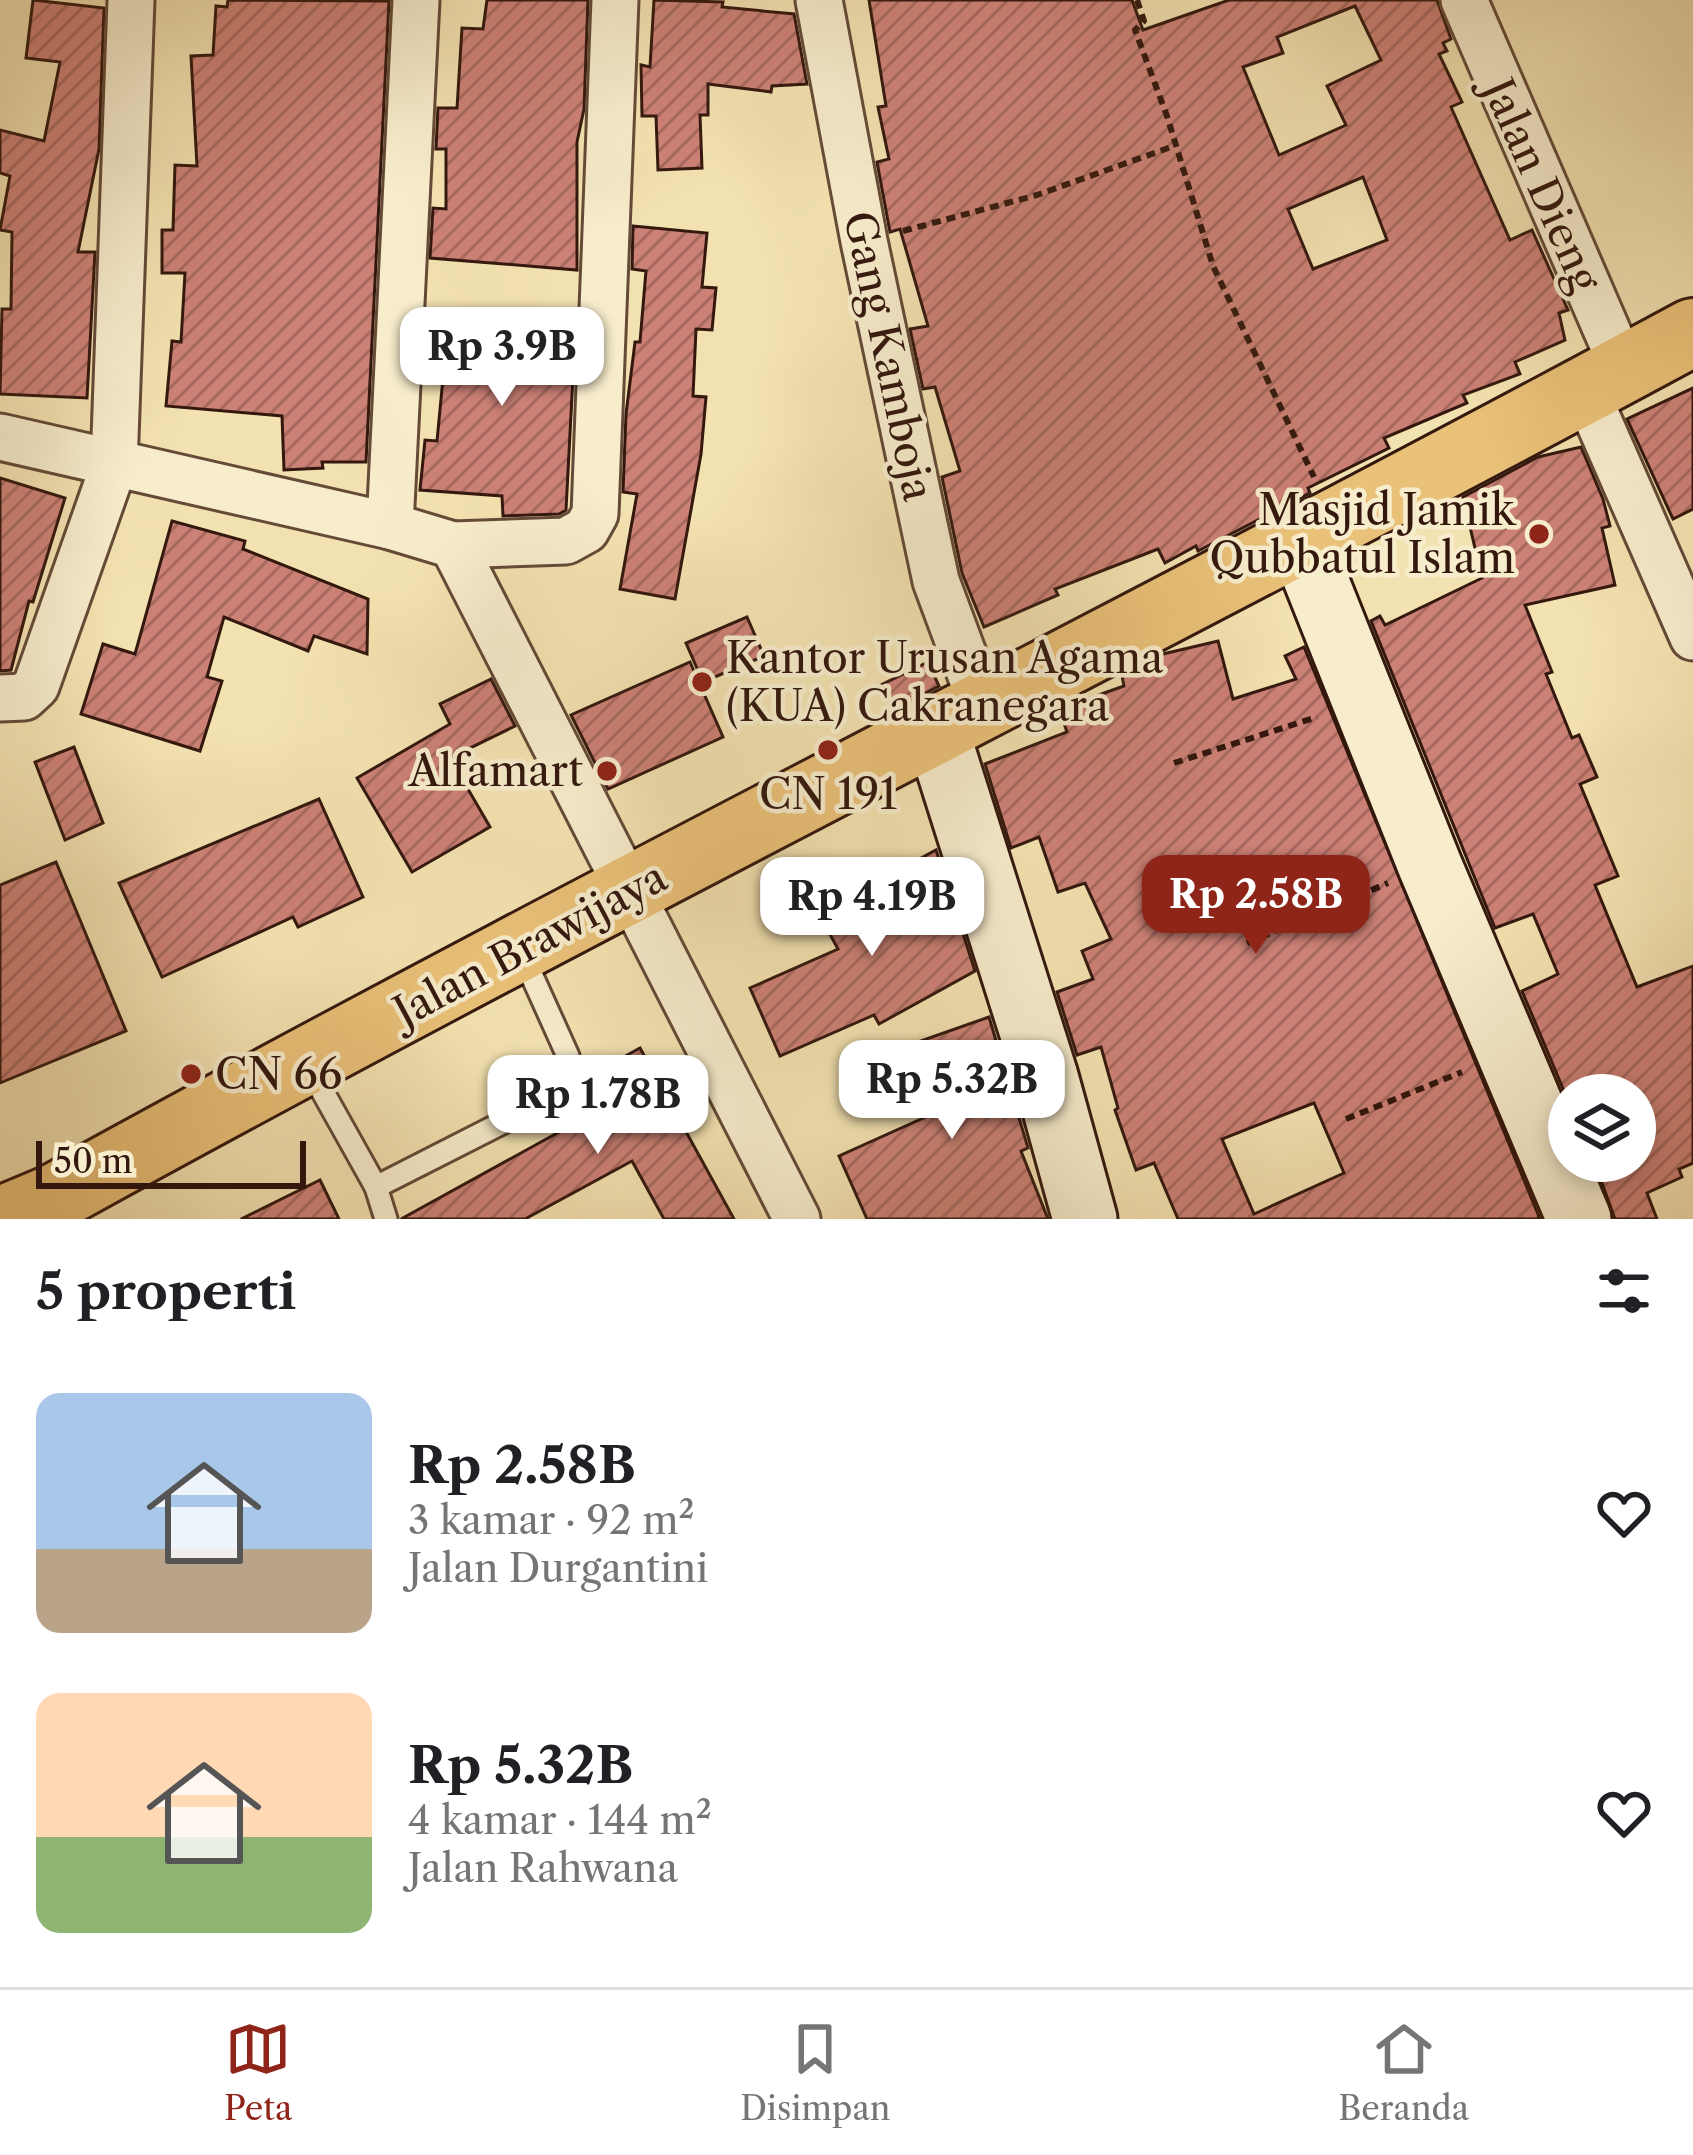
<!DOCTYPE html>
<html lang="id">
<head>
<meta charset="utf-8">
<style>
	:root { --surface:#fff; --page:#f6f6f6; --text:#202124; --muted:#757577; --line:#e0e0e0; --accent:#8f2418 }
	body { margin:0; font-family:"Libre Caslon Text",serif; background:var(--page); color:var(--text); height:100vh; display:flex; flex-direction:column; font-size:45px; white-space:nowrap }
	* { box-sizing:border-box; margin:0 }
	p { font-size:39px; color:var(--muted) }
	.icon { flex:none; width:66px; height:66px; fill:none; stroke:currentColor; stroke-width:2; stroke-linecap:round; stroke-linejoin:round }
	.map { position:relative; height:1219px; overflow:hidden }
	.sheet { display:flex; flex-direction:column; background:var(--surface); flex:1 }
	.sheet>* { flex:none }
	.fabs { position:absolute; left:1548px; top:1074px; display:grid; gap:24px }
	.fabs a { display:grid; place-items:center; width:108px; height:108px; border-radius:50%; background:var(--surface); box-shadow:0 6px 18px #0003; font-size:60px }
	.scale { position:absolute; left:36px; bottom:30px; width:270px; box-sizing:border-box; padding-left:12px; border:6px solid #34180e; border-top:0; font-size:33px; line-height:42px; white-space:nowrap; color:#34180e; -webkit-text-stroke:9px #f7eccc; paint-order:stroke }
	.price { position:absolute; translate:-50% -102px; padding:0 27px; border-radius:24px; background:#fff; color:#222; font-size:39px; line-height:78px; filter:drop-shadow(0 3px 6px #0008) }
	.price::after { content:''; position:absolute; left:50%; top:72px; width:36px; height:27px; margin-left:-18px; background:inherit; clip-path:polygon(0 0,100% 0,50% 100%) }
	.price.on { background:var(--accent); color:#fff }
	ul { padding:0; list-style:none }
	li { display:flex; align-items:center; gap:36px; height:300px; padding:0 36px }
	li span { display:grid; place-items:center; flex:none; width:336px; height:240px; border-radius:24px; color:#555 }
	li>.icon { margin-inline-start:auto }
	span .icon { width:144px; height:144px; fill:#fffc; stroke-width:1 }
	li b { font-size:51px }
	h2 { display:flex; justify-content:space-between; align-items:center; height:144px; padding:0 36px; font-size:51px }
	.tab-bar { display:flex; justify-content:space-around; align-items:center; height:168px; border-top:3px solid var(--line); background:var(--surface); font-size:33px; color:var(--muted) }
	.tab-bar a { display:grid; justify-items:center; gap:6px }
	.tab-bar .on { color:var(--accent) }
	.map>svg:first-child { display:block }
	.building { fill:url(#building-hatch); stroke:#34180e; stroke-width:3; fill-rule:evenodd }
	.lines { fill:none; stroke-linecap:round; stroke-linejoin:round }
	.lane-casing { stroke:#644a37; stroke-width:27 }
	.street-casing { stroke:#644a37; stroke-width:51 }
	.secondary-casing { stroke:#34180e; stroke-width:69 }
	.primary-casing { stroke:#34180e; stroke-width:72 }
	.path { stroke:#34180e; stroke-width:6; stroke-dasharray:9 6; stroke-linecap:butt }
	.lane { stroke:#f7eccc; stroke-width:21 }
	.street { stroke:#f7eccc; stroke-width:45 }
	.secondary { stroke:#f7eccc; stroke-width:63 }
	.primary { stroke:#eac178; stroke-width:66 }
	.poi-dot { fill:#8f2418; stroke:#f7eccc; stroke-width:4.5 }
	.labels { text-anchor:middle; dominant-baseline:central; stroke-width:9; stroke-linejoin:round; paint-order:stroke }
	.street-label { font-size:42px; fill:#34180e; stroke:#f7eccc }
	.poi-label { font-size:42px; fill:#34180e; stroke:#f7eccc; text-anchor:end }
</style>
</head>
<body>
<div class="map">
<svg width="1693" height="1219" viewBox="0 0 1693 1219">
	<defs>
		<pattern id="building-hatch" width="6" height="6" patternUnits="userSpaceOnUse" patternTransform="scale(3)"><rect width="6" height="6" fill="#cc8176"/><path d="M-1 1l2-2M0 6l6-6M5 7l2-2" fill="none" stroke="#a6695f"/></pattern>
	</defs>
	<rect width="100%" height="100%" fill="#f3e2b1"/>
	<filter id="stains"><feTurbulence type="fractalNoise" baseFrequency=".00167" numOctaves="4"/><feColorMatrix values="0 0 0 0 .2 0 0 0 0 .09 0 0 0 0 .02 0 0 0 .5 -.17"/></filter>
	<radialGradient id="worn" r=".72"><stop offset=".6" stop-color="#630" stop-opacity="0"/><stop offset="1" stop-color="#630" stop-opacity=".3"/></radialGradient>
	<g class="building">
		<polygon points="33,0 104,8 99,149 78,252 95,252 87,398 0,394 2,309 11,309 12,232 0,230 10,176 0,173 0,130 44,141 60,62 26,58"/>
		<polygon points="228,0 389,1 366,462 322,462 323,468 284,470 282,416 166,406 172,341 181,342 185,273 162,273 162,230 173,230 175,165 197,166 191,56 213,55 216,6 227,7"/>
		<polygon points="487,0 588,0 584,109 577,142 577,270 430,258 433,208 446,209 446,149 436,149 438,108 457,108 462,28 483,29"/>
		<polygon points="654,0 723,2 722,7 794,14 807,84 772,86 771,92 708,84 708,115 700,115 702,168 658,170 656,116 642,116 641,65 650,67"/>
		<path d="M869 0H1132L1143 30 1229 0H1437L1451 39 1443 43 1447 51 1439 54 1462 102 1451 107 1510 240 1532 230 1568 310 1559 313 1565 340 1515 362 1520 374 1463 395 1467 403 1384 438 1389 448 1308 488 1310 493 1198 551 1196 546 1165 563 1158 549 1055 589 1058 595 984 627 962 573 942 477 960 471 935 387 923 389 910 329 928 326 900 229 890 232 877 162 889 159 878 107 886 106ZM1355 6 1381 60 1327 86 1346 125 1279 155 1243 67 1283 53 1277 37ZM1363 177 1387 240 1313 269 1288 209Z"/>
		<polygon points="633,226 707,233 702,287 716,288 712,330 696,329 693,396 706,397 701,454 675,599 620,589 637,494 623,492 626,414 635,342 640,342 646,271 632,269"/>
		<polygon points="428,312 576,319 566,510 559,514 503,516 502,496 420,490 425,440 437,441 444,368 425,367"/>
		<polygon points="1693,388 1693,509 1673,519 1627,419"/>
		<polygon points="1581,447 1603,499 1610,526 1602,528 1615,585 1525,605 1552,672 1546,674 1572,738 1579,735 1597,777 1580,784 1618,876 1595,885 1637,987 1693,966 1693,1163 1679,1169 1682,1177 1647,1193 1657,1219 1615,1219 1594,1161 1635,1161 1635,1095 1569,1095 1569,1103 1522,991 1558,974 1533,914 1495,928 1371,621 1380,616 1385,625 1482,578 1463,497 1538,457"/>
		<polygon points="0,478 65,498 33,602 29,601 11,670 0,671"/>
		<polygon points="172,521 245,541 243,549 368,599 367,654 314,636 308,651 224,617 207,677 222,681 200,751 81,714 103,644 135,654"/>
		<polygon points="747,617 764,656 703,682 686,643"/>
		<path d="M1218 641 1233 699 1296 679 1285 656 1304 647 1540 1219H1178L1154 1163 1136 1170 1115 1110 1118 1108 1101 1047 1077 1055 1057 992 1093 979 1082 951 1111 939 1085 883 1058 892 1039 837 1011 848 985 764 1067 732 1059 709 1124 686 1122 676 1163 654ZM1314 1103 1344 1173 1254 1214 1222 1139Z"/>
		<polygon points="690,662 723,737 608,789 571,715"/>
		<polygon points="928,662 939,686 893,710 881,685"/>
		<polygon points="491,679 515,726 450,758 490,827 412,872 357,778 450,724 440,704"/>
		<polygon points="74,747 103,823 65,840 35,762"/>
		<polygon points="319,799 363,897 298,927 293,917 162,977 119,883"/>
		<polygon points="936,850 975,971 879,1024 874,1015 780,1056 750,988 838,949 819,914"/>
		<polygon points="56,862 126,1031 0,1083 0,885"/>
		<polygon points="989,1017 1028,1148 1021,1151 1048,1219 867,1219 839,1156 941,1110 909,1045"/>
		<polygon points="640,1048 734,1219 664,1219 632,1161 525,1219 401,1219 599,1110 582,1080"/>
		<polygon points="320,1180 339,1219 241,1219"/>
	</g>
	<g class="lines">
		<g class="lane-casing">
			<g id="lane">
				<path d="M310 1069 376 1187 555 1096C568 1082 571 1074 568 1056L523 956"/>
				<polyline points="376,1187 386,1219"/>
			</g>
		</g>
		<g class="street-casing">
			<g id="street">
				<polyline points="819,0 864,241 936,581 982,705"/>
				<polyline points="1464,0 1624,370"/>
				<polyline points="1585,390 1693,637"/>
				<polyline points="0,437 390,526 453,545 797,1219"/>
				<polyline points="390,526 416,0"/>
				<polyline points="453,545 566,541 586,530 595,514 615,0"/>
				<polyline points="0,698 24,697 36,686 114,465 131,0"/>
			</g>
		</g>
		<g class="secondary-casing">
			<g id="secondary">
				<polyline points="1300,540 1430,866 1579,1219"/>
				<polyline points="937,732 1046,1077 1085,1219"/>
			</g>
		</g>
		<g class="primary-casing">
			<path id="primary" d="M4 1219 52 1199C594 900 1148 626 1693 332"/>
		</g>
		<g class="path">
			<polyline points="1137,0 1144,21 1135,30 1167,116 1213,266 1314,477"/>
			<polyline points="903,231 1037,195 1174,146"/>
			<polyline points="1174,763 1317,717"/>
			<polyline points="1247,943 1388,883"/>
			<polyline points="1346,1119 1462,1072"/>
		</g>
		<use href="#lane" class="lane"/>
		<use href="#street" class="street"/>
		<use href="#secondary" class="secondary"/>
		<use href="#primary" class="primary"/>
	</g>
	<g class="poi-dot">
		<circle cx="1539" cy="534" r="12"/>
		<circle cx="702" cy="682" r="12"/>
		<circle cx="828" cy="750" r="12"/>
		<circle cx="607" cy="771" r="12"/>
		<circle cx="191" cy="1074" r="12"/>
	</g>
	<g class="labels">
		<g class="street-label">
			<text transform="translate(1542 185) rotate(66)">Jalan Dieng</text>
			<text transform="translate(889 356) rotate(78)">Gang Kamboja</text>
			<text transform="translate(530 944) rotate(-28)">Jalan Brawijaya</text>
		</g>
		<g class="poi-label">
			<text x="1515" y="510">Masjid Jamik<tspan x="1515" dy="48">Qubbatul Islam</tspan></text>
			<text x="726" y="658" text-anchor="start">Kantor Urusan Agama<tspan x="726" dy="48">(KUA) Cakranegara</tspan></text>
			<text x="583" y="771">Alfamart</text>
			<text x="828" y="794" text-anchor="middle">CN 191</text>
			<text x="215" y="1074" text-anchor="start">CN 66</text>
		</g>
	</g>
	<rect width="100%" height="100%" filter="url(#stains)"/>
	<rect width="100%" height="100%" fill="url(#worn)"/>
</svg>
<div class="fabs">
<a><svg class="icon" aria-label="layers" viewBox="0 0 24 24"><path d="M12 4l9 5-9 5-9-5zM3 14l9 5 9-5"/></svg></a>
</div>
<div class="scale">50 m</div>
<b class="price" style="left:502px;top:409px">Rp 3.9B</b>
<b class="price on" style="left:1256px;top:957px">Rp 2.58B</b>
<b class="price" style="left:872px;top:959px">Rp 4.19B</b>
<b class="price" style="left:952px;top:1142px">Rp 5.32B</b>
<b class="price" style="left:598px;top:1157px">Rp 1.78B</b>
</div>
<section class="sheet">
<h2>5 properti<svg class="icon" aria-label="filters" viewBox="0 0 24 24"><path d="M4 7h16M4 17h16"/><circle cx="9" cy="7" r="2"/><circle cx="15" cy="17" r="2"/></svg></h2>
<ul>
<li><span style="background:linear-gradient(#a9c7e8 65%,#b9a48a 0)"><svg class="icon" aria-label="home" viewBox="0 0 24 24"><path d="M3 11l9-7 9 7M6 9v11h12V9"/></svg></span><div><b>Rp 2.58B</b><p>3 kamar · 92 m²</p><p>Jalan Durgantini</p></div><svg class="icon" aria-label="heart" viewBox="0 0 24 24"><path d="M12 20l-8-8c-3-5 5-10 8-4 3-6 11-1 8 4z"/></svg></li>
<li><span style="background:linear-gradient(#ffd9b3 60%,#8fb573 0)"><svg class="icon" aria-label="home" viewBox="0 0 24 24"><path d="M3 11l9-7 9 7M6 9v11h12V9"/></svg></span><div><b>Rp 5.32B</b><p>4 kamar · 144 m²</p><p>Jalan Rahwana</p></div><svg class="icon" aria-label="heart" viewBox="0 0 24 24"><path d="M12 20l-8-8c-3-5 5-10 8-4 3-6 11-1 8 4z"/></svg></li>
</ul>
</section>
<nav class="tab-bar">
<a class="on"><svg class="icon" aria-label="map" viewBox="0 0 24 24"><path d="M3 6l6-2 6 2 6-2v14l-6 2-6-2-6 2zM9 4v14M15 6v14"/></svg>Peta</a>
<a><svg class="icon" aria-label="saved" viewBox="0 0 24 24"><path d="M7 4h10v16l-5-4-5 4z"/></svg>Disimpan</a>
<a><svg class="icon" aria-label="home" viewBox="0 0 24 24"><path d="M3 11l9-7 9 7M6 9v11h12V9"/></svg>Beranda</a>
</nav>
</body>
</html>
